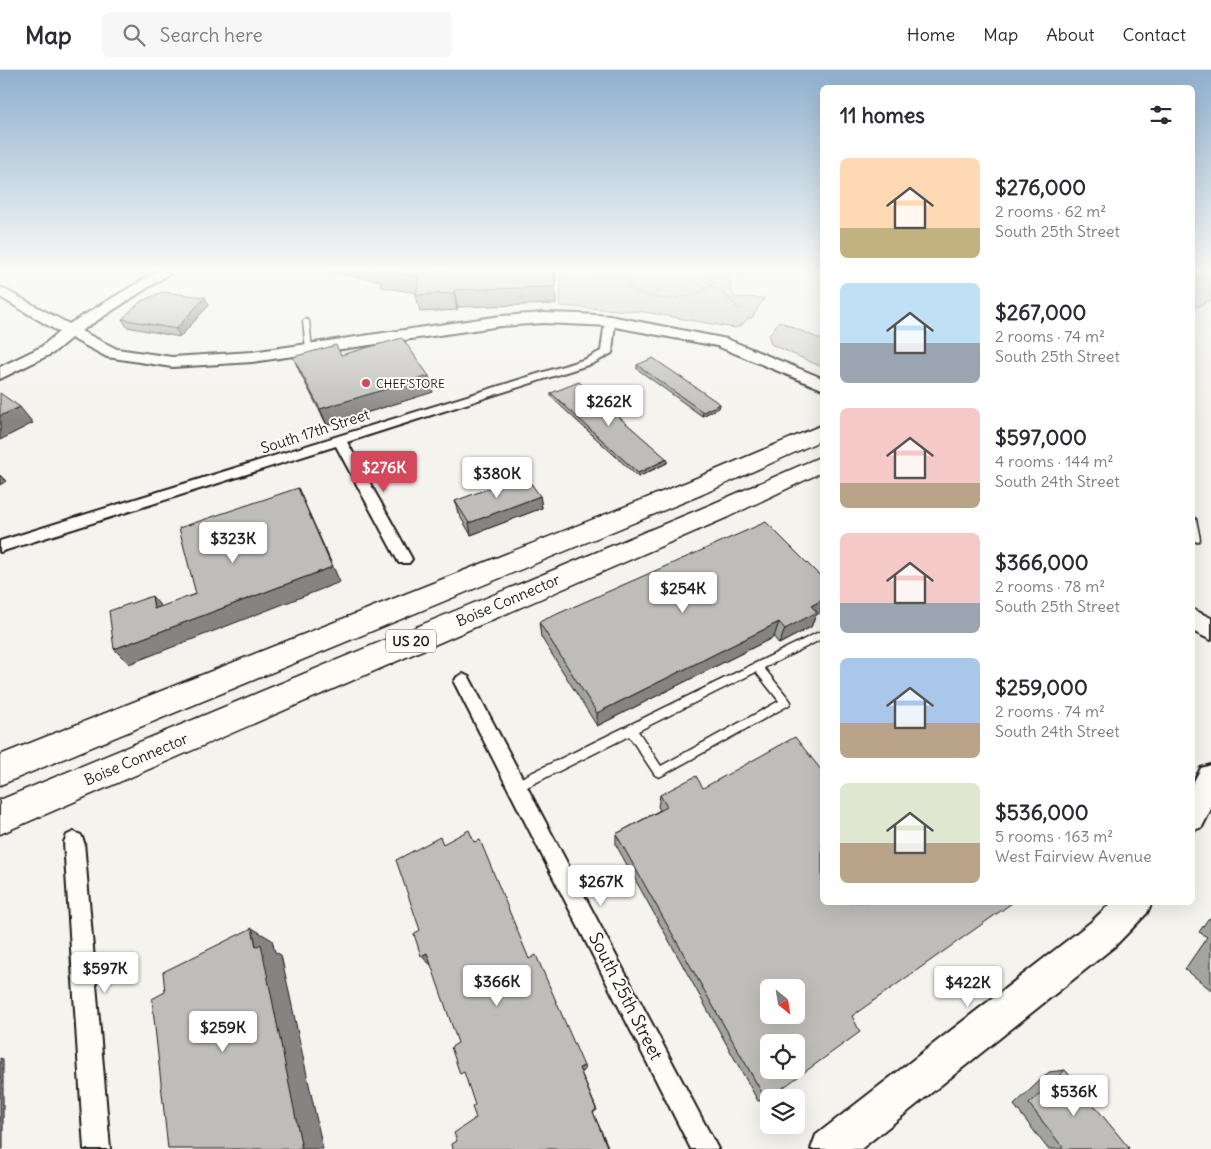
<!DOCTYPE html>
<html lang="en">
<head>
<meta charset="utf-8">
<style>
	:root { --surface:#fff; --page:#f7f7f7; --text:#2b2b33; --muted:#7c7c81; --line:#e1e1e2; --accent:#d1495b }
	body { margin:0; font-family:Delius,sans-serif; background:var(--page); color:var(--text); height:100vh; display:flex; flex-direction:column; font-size:19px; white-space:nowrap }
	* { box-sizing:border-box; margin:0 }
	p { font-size:16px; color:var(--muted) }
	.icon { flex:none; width:28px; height:28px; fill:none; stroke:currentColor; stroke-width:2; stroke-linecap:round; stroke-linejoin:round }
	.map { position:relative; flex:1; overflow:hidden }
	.side { position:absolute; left:820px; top:15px; width:375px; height:820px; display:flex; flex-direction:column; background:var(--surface); border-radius:8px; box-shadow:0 5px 20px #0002 }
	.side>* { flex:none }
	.needle { width:32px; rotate:150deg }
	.fabs { position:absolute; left:760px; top:909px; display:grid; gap:10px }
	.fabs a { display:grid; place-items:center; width:45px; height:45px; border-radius:8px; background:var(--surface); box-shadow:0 5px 20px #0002; font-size:25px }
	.price { position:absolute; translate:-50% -42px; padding:0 11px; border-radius:5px; background:#fff; color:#222; font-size:16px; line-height:32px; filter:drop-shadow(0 1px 2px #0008) }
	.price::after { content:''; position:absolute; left:50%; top:30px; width:15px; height:11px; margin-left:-8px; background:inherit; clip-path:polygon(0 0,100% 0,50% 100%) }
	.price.selected { background:var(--accent); color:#fff }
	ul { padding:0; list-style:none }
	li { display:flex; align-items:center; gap:15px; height:125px; padding:0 20px }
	li span { display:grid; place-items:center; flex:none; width:140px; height:100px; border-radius:8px; color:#555 }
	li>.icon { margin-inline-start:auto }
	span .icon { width:60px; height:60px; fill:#fffc; stroke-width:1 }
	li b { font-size:21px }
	h2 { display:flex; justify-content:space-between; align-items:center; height:60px; padding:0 20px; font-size:21px }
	header { display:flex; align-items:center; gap:30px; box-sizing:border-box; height:70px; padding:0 25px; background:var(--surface); border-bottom:1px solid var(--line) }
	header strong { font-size:24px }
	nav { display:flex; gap:28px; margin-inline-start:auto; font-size:18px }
	.search { width:350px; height:45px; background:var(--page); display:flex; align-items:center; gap:12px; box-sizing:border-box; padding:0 18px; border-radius:8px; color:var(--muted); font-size:19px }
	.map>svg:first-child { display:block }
	.green { fill:#d4d3cf; stroke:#787876 }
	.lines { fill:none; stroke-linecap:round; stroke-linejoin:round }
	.lane-casing { stroke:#1c1c1c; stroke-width:3 }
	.street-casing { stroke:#1c1c1c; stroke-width:4 }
	.secondary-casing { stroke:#1c1c1c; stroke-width:4 }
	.highway-casing { stroke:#1c1c1c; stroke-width:3 }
	.path { stroke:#1c1c1c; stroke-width:2; stroke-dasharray:0.5 2.5; stroke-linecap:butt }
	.lane { fill:#fdfcf7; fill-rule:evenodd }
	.street { fill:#fdfcf7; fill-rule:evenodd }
	.secondary { fill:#fdfcf7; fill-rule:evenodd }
	.highway { fill:#fdfcf7; fill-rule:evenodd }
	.wall { fill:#a3a3a0; stroke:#1c1c1c }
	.shaded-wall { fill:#858482; stroke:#1c1c1c }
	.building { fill:#bebdba; stroke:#1c1c1c; fill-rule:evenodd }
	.poi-dot { fill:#d1495b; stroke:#fdfcf7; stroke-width:2 }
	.labels { text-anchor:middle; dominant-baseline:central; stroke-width:4; stroke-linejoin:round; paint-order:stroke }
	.far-poi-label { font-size:12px; fill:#1c1c1c; stroke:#fdfcf7; text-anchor:start }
	.shield { fill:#fdfcf7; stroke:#605f5e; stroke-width:1 }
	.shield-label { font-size:14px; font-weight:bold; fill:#1c1c1c }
	.street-label { font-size:15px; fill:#1c1c1c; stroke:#fdfcf7 }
	.near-street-label { font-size:18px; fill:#1c1c1c; stroke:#fdfcf7 }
</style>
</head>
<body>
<header>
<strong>Map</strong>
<div class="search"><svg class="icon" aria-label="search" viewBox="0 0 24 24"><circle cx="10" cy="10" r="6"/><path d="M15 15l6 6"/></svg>Search here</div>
<nav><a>Home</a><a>Map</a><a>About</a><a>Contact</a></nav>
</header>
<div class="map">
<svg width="1211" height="1079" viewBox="0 0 1211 1079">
	<rect width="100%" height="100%" fill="#f4f3ee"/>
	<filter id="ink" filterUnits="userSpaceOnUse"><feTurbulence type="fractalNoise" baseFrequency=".02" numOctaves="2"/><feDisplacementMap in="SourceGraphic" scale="10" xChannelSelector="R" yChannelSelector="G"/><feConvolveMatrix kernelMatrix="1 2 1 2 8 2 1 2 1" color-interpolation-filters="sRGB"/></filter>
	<g filter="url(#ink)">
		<g class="green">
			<polygon points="561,200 752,200 728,208 734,227 764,228 752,248 748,248 742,255 735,258 645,242 560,236"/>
			<polygon points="1193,200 1211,200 1211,230 1193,239"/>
			<polygon points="779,251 822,270 822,297 771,274 769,266"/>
		</g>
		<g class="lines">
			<g class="lane-casing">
				<g id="lane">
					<polygon points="306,249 309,251 312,279 309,281 306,279 303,251"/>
					<polygon points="1192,446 1196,449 1200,469 1199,471 1192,472"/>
					<path d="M819 562H822V569L764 598 789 629 791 632 789 635 663 705 659 707 655 705 629 666 521 720 517 721 513 720 512 716 513 712ZM756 602 779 631 661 696 638 661Z"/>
				</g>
			</g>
			<g class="street-casing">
				<g id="street">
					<polygon points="610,248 615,251 612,283 594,293 347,372 412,489 409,493 399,493 336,376 0,482 0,471 586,289 601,281 605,251"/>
					<polygon points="463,604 469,607 718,1079 691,1079 454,612 457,607"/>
					<polygon points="74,762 81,765 84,772 110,1079 84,1079 64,772 67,765"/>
				</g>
			</g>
			<g class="secondary-casing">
				<g id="secondary">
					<polygon points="159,200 175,200 81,261 117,279 172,287 252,282 501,246 543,243 580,244 610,246 727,269 822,308 822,319 717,276 610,256 543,253 501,256 252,292 172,297 107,287 71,268 53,283 0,309 0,297 41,277 59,262 0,227 0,217 69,254"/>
					<polygon points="1192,539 1211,548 1211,570 1192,561"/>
					<polygon points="1211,695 1211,739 1202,757 1192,761 1192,715 1201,698"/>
					<polygon points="1112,832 1152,832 1147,843 1115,876 861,1079 811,1079 816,1065 1091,852"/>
				</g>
			</g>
			<g class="highway-casing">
				<g id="highway">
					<polygon points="822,355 822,370 703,424 0,715 0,685 687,412"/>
					<polygon points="822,386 822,402 728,447 0,764 0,730 710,435"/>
				</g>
			</g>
			<g class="path">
				<path d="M617 200C621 206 624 215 631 219 650 232 684 231 704 220 713 215 719 205 728 200"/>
				<polyline points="597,210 595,205 619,204"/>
				<polyline points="693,212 707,217"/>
				<polyline points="710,216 721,222 739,238"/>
				<polyline points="1192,219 1208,200"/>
				<polyline points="653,225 662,217"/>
			</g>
			<use href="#lane" class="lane"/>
			<use href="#street" class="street"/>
			<use href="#secondary" class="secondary"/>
			<use href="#highway" class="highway"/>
		</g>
		<g class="wall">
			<polygon points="320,200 555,200 556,234 458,237 457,240 420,242 416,225 416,223 381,217 380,211"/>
			<polygon points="209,235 180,267 127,257 122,249"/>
			<polygon points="341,285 433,322 327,355 300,303 293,287"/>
			<polygon points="637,295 720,334 719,338 702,346 637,299"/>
			<polygon points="551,323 667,389 667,393 638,407 551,327"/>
			<polygon points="540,426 542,438 471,465 458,443 455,431"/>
			<polygon points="816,545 811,557 779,574 774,567 597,656 541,567 539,552"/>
			<polygon points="660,725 852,946 766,1030 758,1031 616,775 616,764 660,740 658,737"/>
			<polygon points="1211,848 1211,920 1185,899 1207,867 1199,862 1208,849"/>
			<polygon points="1065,1000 1128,1079 1048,1079 1014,1035 1049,1002"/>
		</g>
		<g class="shaded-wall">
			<polygon points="454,220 458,237 457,240 454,223"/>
			<polygon points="205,227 209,235 180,267 176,259"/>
			<polygon points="429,306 433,322 327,355 320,339"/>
			<polygon points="720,334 719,338 702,346 703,342"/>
			<polygon points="20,337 33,353 0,370 0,346"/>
			<polygon points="667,389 667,393 638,407 638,403"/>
			<polygon points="0,405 6,411 0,415"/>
			<polygon points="298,418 340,512 129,594 114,579 332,497"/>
			<polygon points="540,426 542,438 471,465 469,453"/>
			<polygon points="152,526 165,541 154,539"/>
			<polygon points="822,530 822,542 816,545 811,557 779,574 785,559 811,536"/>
			<polygon points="779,552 774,567 597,656 597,643"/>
			<polygon points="252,858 272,870 275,882 281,885 323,1079 302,1079"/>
			<polygon points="427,883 432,896 421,886"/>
			<polygon points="0,988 3,989 3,1079 0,1079"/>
			<polygon points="584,996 585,1000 581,1002 597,1040 593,1043 609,1079 593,1042 579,998"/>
		</g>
		<g class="building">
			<polygon points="377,200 554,200 555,217 454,220 454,223 416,225 419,207"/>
			<polygon points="162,222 205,227 176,259 122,249 140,232"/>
			<polygon points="402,268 429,306 320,339 293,287 336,275 341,285"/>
			<polygon points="653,288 720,334 703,342 637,295"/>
			<polygon points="579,312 667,389 638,403 551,323"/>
			<polygon points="0,323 20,337 0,346"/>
			<polygon points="525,405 540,426 469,453 455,431"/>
			<polygon points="298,418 332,497 114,579 109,541 152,526 154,539 196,524 179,458"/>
			<polygon points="766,452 822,508 822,530 811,536 817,542 785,559 779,552 597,643 539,552"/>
			<path d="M795 667 822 701V832H1012V833L852 946 860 962 766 1030 616 764 667 737 660 725 696 706 703 718ZM769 918H796V945H769ZM769 972H796V1000H769Z"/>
			<polygon points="469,760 474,772 480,770 529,889 536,885 584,996 579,998 596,1039 593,1042 608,1079 453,1079 452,1074 457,1071 454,1063 476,1048 472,1037 475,1035 464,1002 460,1004 451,977 458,973 427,883 421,886 414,864 420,860 396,790 440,767 443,774"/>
			<polygon points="252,858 256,877 261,874 302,1079 168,1079 152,929 165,922 163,902"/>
			<polygon points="1065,1000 1129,1078 1128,1079 1064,1079 1029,1034"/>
		</g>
	</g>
	<linearGradient id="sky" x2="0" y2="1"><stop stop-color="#8fb0ce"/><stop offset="0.57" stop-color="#fafaf7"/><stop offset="1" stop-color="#fafaf7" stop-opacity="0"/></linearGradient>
	<rect width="1211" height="351" fill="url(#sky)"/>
	<circle class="poi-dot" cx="366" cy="313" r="5"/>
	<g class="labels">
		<g class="far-poi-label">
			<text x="376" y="313">CHEF'STORE</text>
		</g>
		<rect class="shield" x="386" y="559.5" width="50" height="23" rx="4"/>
		<g class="shield-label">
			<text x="411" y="571">US 20</text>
		</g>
		<g class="street-label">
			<text transform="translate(315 361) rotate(-18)">South 17th Street</text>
			<text transform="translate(508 530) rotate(-23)">Boise Connector</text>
			<text transform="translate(136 689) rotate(-23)">Boise Connector</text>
		</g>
		<g class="near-street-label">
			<text transform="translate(626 926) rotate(63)">South 25th Street</text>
		</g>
	</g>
</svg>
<div class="fabs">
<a><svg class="needle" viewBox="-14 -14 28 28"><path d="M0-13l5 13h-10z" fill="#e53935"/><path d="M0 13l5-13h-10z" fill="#7c7c81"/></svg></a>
<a><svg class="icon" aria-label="locate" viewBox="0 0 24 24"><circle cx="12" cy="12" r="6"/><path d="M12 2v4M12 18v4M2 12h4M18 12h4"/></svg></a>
<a><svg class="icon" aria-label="layers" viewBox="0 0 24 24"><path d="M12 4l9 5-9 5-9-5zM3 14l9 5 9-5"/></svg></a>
</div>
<b class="price" style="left:609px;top:357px">$262K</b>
<b class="price selected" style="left:384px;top:423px">$276K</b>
<b class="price" style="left:497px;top:429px">$380K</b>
<b class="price" style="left:233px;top:494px">$323K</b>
<b class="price" style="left:683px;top:544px">$254K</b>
<b class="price" style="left:601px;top:837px">$267K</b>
<b class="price" style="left:105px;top:924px">$597K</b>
<b class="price" style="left:497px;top:937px">$366K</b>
<b class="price" style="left:968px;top:938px">$422K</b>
<b class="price" style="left:223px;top:983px">$259K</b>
<b class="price" style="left:1074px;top:1047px">$536K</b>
<section class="side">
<h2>11 homes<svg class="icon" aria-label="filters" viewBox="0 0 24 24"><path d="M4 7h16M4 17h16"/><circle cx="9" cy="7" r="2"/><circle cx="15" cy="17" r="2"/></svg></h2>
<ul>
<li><span style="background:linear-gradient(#ffd9b3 70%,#c2b280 0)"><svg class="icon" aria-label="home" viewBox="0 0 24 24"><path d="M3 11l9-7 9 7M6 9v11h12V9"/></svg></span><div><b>$276,000</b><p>2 rooms · 62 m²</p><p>South 25th Street</p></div></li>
<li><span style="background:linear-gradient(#bfe0f5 60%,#9aa5b1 0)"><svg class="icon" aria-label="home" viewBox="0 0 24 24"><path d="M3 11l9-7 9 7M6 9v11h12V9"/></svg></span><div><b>$267,000</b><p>2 rooms · 74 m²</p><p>South 25th Street</p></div></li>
<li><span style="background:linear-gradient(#f6c9c9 75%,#b9a48a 0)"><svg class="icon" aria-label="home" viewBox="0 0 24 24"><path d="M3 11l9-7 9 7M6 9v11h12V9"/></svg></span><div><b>$597,000</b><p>4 rooms · 144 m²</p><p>South 24th Street</p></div></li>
<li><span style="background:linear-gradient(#f6c9c9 70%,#9aa5b1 0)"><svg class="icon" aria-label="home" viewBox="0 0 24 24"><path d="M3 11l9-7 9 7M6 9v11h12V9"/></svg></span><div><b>$366,000</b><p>2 rooms · 78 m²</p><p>South 25th Street</p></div></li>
<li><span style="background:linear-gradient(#a9c7e8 65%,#b9a48a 0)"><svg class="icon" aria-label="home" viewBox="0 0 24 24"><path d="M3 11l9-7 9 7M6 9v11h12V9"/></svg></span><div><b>$259,000</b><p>2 rooms · 74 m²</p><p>South 24th Street</p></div></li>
<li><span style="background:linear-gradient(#dfe7d0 60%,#b9a48a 0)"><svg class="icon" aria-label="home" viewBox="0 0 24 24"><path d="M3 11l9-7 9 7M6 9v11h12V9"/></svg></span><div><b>$536,000</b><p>5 rooms · 163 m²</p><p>West Fairview Avenue</p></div></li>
</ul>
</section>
</div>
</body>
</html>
